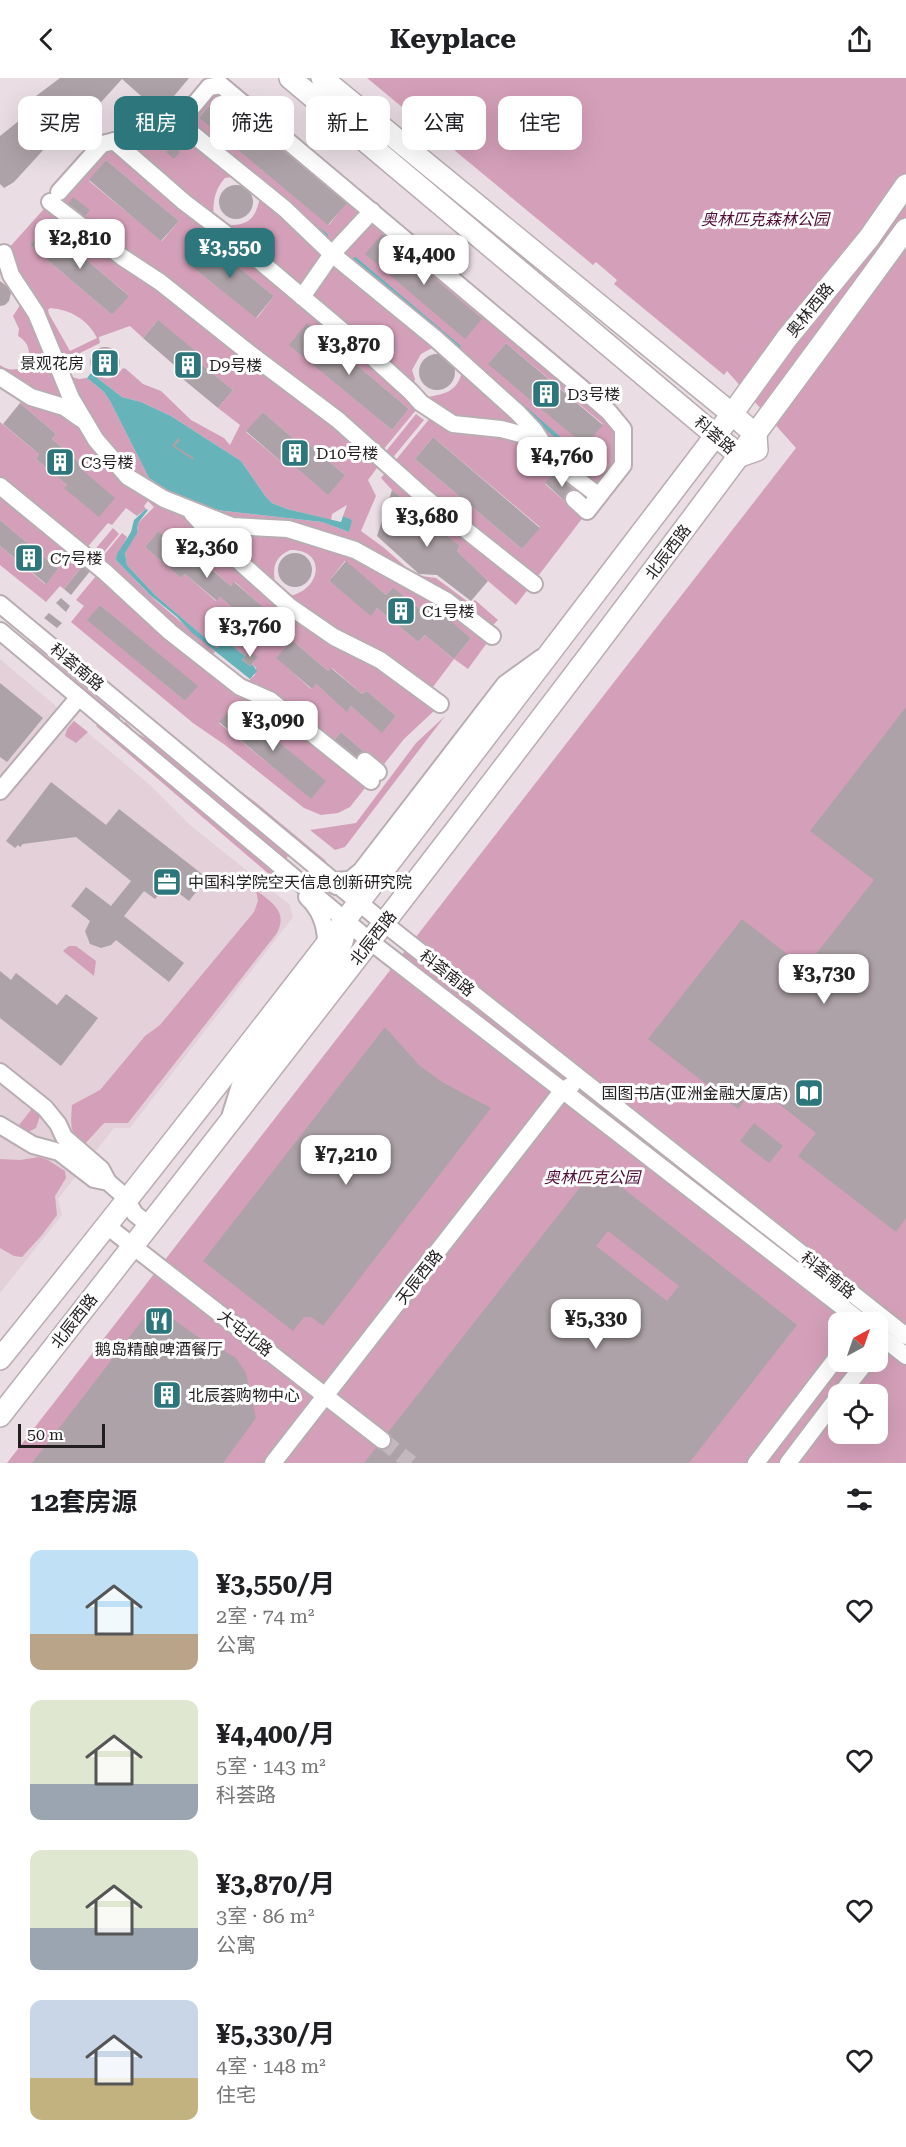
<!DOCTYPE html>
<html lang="zh">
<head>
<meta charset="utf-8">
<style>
	:root { --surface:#fff; --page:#f6f6f6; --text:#202124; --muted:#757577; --accent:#2d777c }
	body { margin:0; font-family:"Roboto Serif","Noto Sans SC",serif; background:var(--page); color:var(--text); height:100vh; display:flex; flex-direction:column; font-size:22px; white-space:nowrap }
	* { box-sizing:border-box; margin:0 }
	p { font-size:20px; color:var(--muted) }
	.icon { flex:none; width:33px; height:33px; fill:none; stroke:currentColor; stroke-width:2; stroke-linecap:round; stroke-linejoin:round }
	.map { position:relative; height:1385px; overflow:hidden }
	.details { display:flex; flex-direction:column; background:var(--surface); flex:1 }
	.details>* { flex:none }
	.top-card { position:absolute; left:18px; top:18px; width:600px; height:54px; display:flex; gap:12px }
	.needle { width:39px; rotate:40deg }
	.tools { position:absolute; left:828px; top:1234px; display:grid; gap:12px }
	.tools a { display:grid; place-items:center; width:60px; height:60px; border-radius:12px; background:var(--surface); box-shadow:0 6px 24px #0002; font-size:30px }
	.scale { position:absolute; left:18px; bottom:15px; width:87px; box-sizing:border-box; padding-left:6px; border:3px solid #221e20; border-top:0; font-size:16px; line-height:21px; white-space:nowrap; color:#221e20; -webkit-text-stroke:4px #fff; paint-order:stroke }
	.price { position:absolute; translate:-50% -51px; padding:0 14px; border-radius:12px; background:#fff; color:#222; font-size:20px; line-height:39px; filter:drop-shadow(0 2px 3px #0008) }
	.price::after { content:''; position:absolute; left:50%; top:36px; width:18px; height:14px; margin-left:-9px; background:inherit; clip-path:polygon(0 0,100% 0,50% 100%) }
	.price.active { background:var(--accent); color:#fff }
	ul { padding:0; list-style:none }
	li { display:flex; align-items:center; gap:18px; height:150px; padding:0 30px }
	li span { display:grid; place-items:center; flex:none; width:168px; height:120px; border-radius:12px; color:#555 }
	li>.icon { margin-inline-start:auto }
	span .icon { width:72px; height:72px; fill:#fffc; stroke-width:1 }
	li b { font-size:26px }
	h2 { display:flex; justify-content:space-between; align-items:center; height:72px; padding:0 30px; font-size:26px }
	.tag { padding:0 21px; border-radius:12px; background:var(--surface); box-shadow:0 6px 24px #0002; font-size:21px; line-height:54px }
	.tag.active { background:var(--accent); color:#fff }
	header { display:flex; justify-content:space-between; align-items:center; height:78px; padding:0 30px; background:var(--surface); font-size:27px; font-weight:700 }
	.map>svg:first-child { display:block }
	.built { fill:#e3d0d8 }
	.green { fill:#d4a0b9; fill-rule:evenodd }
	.water { fill:#66b4ba }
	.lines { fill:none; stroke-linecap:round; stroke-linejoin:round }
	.stream { stroke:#66b4ba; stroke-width:4 }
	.building { fill:#ada2a7; fill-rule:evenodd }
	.minor-tunnel { stroke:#c2b8bd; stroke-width:16; stroke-dasharray:16 8; stroke-linecap:butt }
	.minor-casing { stroke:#b8adb2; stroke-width:20 }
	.major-casing { stroke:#b8adb2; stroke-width:24 }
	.minor { stroke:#fff; stroke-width:16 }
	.major { stroke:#fff; stroke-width:21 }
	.labels { text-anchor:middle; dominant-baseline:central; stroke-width:6; stroke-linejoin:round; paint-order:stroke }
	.park-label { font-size:16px; font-style:italic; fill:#4f0b35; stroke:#fff }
	.street-label { font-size:16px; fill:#221e20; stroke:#fff }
	.poi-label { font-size:16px; fill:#221e20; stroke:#fff; text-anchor:start }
</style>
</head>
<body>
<header><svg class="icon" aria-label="back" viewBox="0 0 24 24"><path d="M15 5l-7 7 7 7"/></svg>Keyplace<svg class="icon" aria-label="share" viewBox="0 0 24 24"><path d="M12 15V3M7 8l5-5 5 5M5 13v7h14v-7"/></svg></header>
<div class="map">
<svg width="906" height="1385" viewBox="0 0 906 1385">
	<rect width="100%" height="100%" fill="#eadee4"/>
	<polygon class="built" points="0,581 150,707 190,747 290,827 293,839 130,1050 114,1050 58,1121 62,1137 0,1215"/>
	<g class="green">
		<path d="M367 0H906V1385H7L796 370 727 293 724 297 614 206 617 202 596 184 593 187ZM838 1245H878V1284H838ZM838 1317H878V1356H838Z"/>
		<path d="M221 7 623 351V387L516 527 488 503 457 473 460 468 392 412 381 400 435 334 421 326 378 378 383 382 368 402 376 418 361 453 383 469 415 497 436 500 471 526 475 522 498 542 493 547 486 542 481 549 492 558 468 591 454 581 427 617 435 632 404 661 350 729 338 735 321 737 304 730 225 667 193 645 71 544 84 528 76 522 101 492 99 483 122 455 127 459 116 482C131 496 144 513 160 526 178 542 198 557 215 574L207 582 248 612 250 601 255 597 256 590 252 586 257 579 249 573 245 578 231 567 218 571 155 517 127 487 125 475 138 450V445L154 429 148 423 144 428 146 431 137 438 126 430 112 447 108 445 85 472 0 403V344L39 376 36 381 67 407 65 410 99 438 81 391 83 387 52 361 56 356 20 325 26 316 0 299V287C22 303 42 272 18 258L19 251 13 238 22 224 8 171 102 66 166 51ZM217 18 346 125 329 147 199 40ZM106 82 179 143 162 163 89 103ZM244 97 260 119C254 150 241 147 214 147 213 128 212 115 225 100ZM47 148 128 217 112 237 30 167ZM204 161 274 218 257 240 186 184ZM50 230C71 232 87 241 97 260L70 273 49 236 48 232ZM157 243 195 281 233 312 218 330 240 347 230 367 224 360 191 342 161 313 143 306 126 291 123 290C110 306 105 300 91 295L122 319 141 324 171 338 241 383 266 419 272 425 287 431 331 442 332 436 347 427 343 438 351 442 349 454 322 444 207 431 159 409 149 400 110 323 104 314 87 300 79 301 72 299 67 290 76 277 100 265 99 259 130 248 143 260ZM308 246 409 331 392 352 290 267ZM506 265 603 346 585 368 489 285ZM436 268 462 293C457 318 439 316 418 321L411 314 415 301 412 292 421 276ZM263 334 302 368 306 364 345 397 289 383 285 387 246 354ZM433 359 540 449 522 471 415 381ZM555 395 578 416 568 426 545 406ZM158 453 195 484 199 480 231 508 235 504 268 534 255 549 220 519 216 523 185 496 181 500 145 469ZM290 472C327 471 322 512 289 518L276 509C272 491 273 480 290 472ZM345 483 386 517 393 509 435 543 441 536 471 560 454 581 425 557 418 564 377 530 371 537 329 503ZM100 527 197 608 185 623 88 542ZM292 562 328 593 332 590 362 616 367 613 396 638 382 654 351 628 347 633 316 606 311 611 277 580ZM234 627 325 703 311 720 219 645ZM341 654 369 678 333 663Z"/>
		<polygon points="416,336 424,342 390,383 383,377"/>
		<polygon points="0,408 87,482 64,511 60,508 46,524 0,487 0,468 45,506 58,491 0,442"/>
		<polygon points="113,450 119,456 99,480 92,475"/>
		<polygon points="26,565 32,566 120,639 118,646"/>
		<polygon points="445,638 345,769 335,772 310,752 356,745 416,665"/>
		<polygon points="74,643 88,654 76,665 65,658 67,651"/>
		<polygon points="125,643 136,655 146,660 288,777 287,780 285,782 127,653"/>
		<polygon points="98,646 278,799 276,802 96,648"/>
		<polygon points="212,693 254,723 326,783 323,786"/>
		<path d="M256 812C272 825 288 833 277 855L128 1045H104L84 1067C68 1055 71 1045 72 1027L100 1012 145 958 160 947 254 834 258 823Z"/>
		<polygon points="69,868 76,868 96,883 94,898 63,873"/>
		<polygon points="34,1028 40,1038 36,1050 28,1054 16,1051"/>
		<polygon points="39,1079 48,1082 65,1093 66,1100 55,1118 57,1137 42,1157 22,1179 14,1178 0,1170 0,1081 20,1082"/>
	</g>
	<g class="water">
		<polygon points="91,295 122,319 141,324 171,338 241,383 266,419 272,425 287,431 341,444 343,438 352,442 349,454 322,444 207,431 175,418 149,400 110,323 104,314 87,300"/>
		<polygon points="146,431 148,432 138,445 137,455 125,475 127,487 155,517 217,570 220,567 231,567 245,578 242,582 250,588 252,586 257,593 250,601 191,554 177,539 150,517 116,482 117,476 131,454 134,442"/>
	</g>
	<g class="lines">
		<g class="stream">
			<polyline points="315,149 326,157"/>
			<polyline points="355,181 459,269"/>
			<polyline points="521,327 579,378"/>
		</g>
	</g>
	<g class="building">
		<polygon points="60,0 189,0 160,35 122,1 64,65 56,58 14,104 4,110 0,106 0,58 20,42 36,18"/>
		<polygon points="217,18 347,125 328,147 199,40"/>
		<polygon points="172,67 180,74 174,81 166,74"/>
		<polygon points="106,82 179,143 161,163 89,102"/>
		<circle cx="236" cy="124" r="17"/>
		<polygon points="73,119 90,132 83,140 67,127"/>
		<polygon points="47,148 129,218 112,237 30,167"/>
		<polygon points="382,156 482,241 465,261 365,176"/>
		<polygon points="204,161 274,218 256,240 186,184"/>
		<polygon points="0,203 8,209 11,215 9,223 5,227 0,228"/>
		<polygon points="158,242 199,276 195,281 233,312 218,330 178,297 181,293 143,260"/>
		<polygon points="307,245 409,331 392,352 289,267"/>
		<polygon points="506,265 603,347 585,368 488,286"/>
		<circle cx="105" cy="284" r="15"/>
		<circle cx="437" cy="294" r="18"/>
		<polygon points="20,325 56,356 52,361 84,388 81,391 115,420 99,439 64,410 67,407 36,381 39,376 3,346"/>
		<polygon points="263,334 302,368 305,363 345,397 328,417 289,383 285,387 246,353"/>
		<polygon points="433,359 540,450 522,471 415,381"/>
		<polygon points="178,360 180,362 175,368 194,380 193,382 172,368"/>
		<polygon points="555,395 578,416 568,426 545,405"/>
		<polygon points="392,412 460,468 457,473 488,503 471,523 437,497 419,496 377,458"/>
		<polygon points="0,442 58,491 46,506 0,468"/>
		<polygon points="158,453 195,484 198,480 231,508 234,504 269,534 255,549 220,519 217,523 185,496 181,500 145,469"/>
		<circle cx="295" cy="492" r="17"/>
		<polygon points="88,481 95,487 71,517 64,511"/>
		<polygon points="346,483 386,517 393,509 435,543 441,535 471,560 454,581 425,557 418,564 377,530 371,538 329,503"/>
		<polygon points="61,520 70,528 66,534 56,525"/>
		<polygon points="100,527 198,608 185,623 87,542"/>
		<polygon points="49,535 62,545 57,550 44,540"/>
		<polygon points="292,562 328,593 331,590 362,616 367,613 396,638 382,655 351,628 347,634 316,606 312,611 276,580"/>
		<polygon points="249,573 258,579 250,588 242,582"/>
		<polygon points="0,605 43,640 7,684 0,679"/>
		<polygon points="234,627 326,703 311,721 219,644"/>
		<polygon points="906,629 906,1140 896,1154 798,1078 816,1055 756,1008 738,1031 648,961 742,841 805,890 874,802 810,753"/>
		<polygon points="341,654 369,678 361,687 333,663"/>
		<polygon points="51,704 106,747 119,731 207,800 189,823 167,806 155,821 144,813 124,838 184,885 169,904 116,862 111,867 101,870 90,866 85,853 90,843 71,828 86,809 111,828 131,803 76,759 23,766 20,769 18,767 15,770 6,763"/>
		<polygon points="0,893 11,902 16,895 57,927 66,916 98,940 61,988 0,940"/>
		<polygon points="385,949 420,988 442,1004 491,1030 323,1248 311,1239 304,1239 293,1253 203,1183"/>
		<polygon points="754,1045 783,1068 769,1085 740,1063"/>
		<path d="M596 1089 797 1247 689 1385H364ZM608 1153 679 1208 667 1223 596 1168Z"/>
		<polygon points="154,1227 213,1270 215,1267 236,1280 246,1295 256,1340 223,1385 32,1385"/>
	</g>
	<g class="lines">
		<polyline class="minor-tunnel" points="382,1362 411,1385"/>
		<g class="minor-casing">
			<g id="minor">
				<polyline points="179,45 285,131 332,176 436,261 518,335 534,352 556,385 599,418"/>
				<polyline points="114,63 184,124 243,169 357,265 411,314 421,325 453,346 501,351 524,357 541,365"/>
				<polyline points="59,114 102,66 166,51 179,45 209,9 221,7 579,308 609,334 623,351 623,387 587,433 574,421"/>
				<polyline points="50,124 122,179 160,204 253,278 338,342 423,418 534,506"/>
				<polyline points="4,175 11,197 36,235 71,320 96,362 128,399 164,421 232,448 288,451 355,472 447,523 492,558"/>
				<polyline points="302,219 332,176 372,133"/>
				<polyline points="0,299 31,319 64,329 81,341"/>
				<polyline points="0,408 105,494 170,554 240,609 270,622 371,703"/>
				<polyline points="192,435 224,470 289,528 334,559 380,582 440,626"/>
				<polyline points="0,526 385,846 906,1258"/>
				<polyline points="0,553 371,864 863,1245"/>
				<polyline points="365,683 378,694"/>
				<polyline points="0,713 79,619"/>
				<polyline points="336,808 333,803 350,802 361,793 505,606 541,580"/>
				<path d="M307 819C320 831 326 848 326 865"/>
				<polyline points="0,994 45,1030 58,1046 64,1059 101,1091 108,1104"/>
				<path d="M231 1036 240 1007 253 986 341 873C347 860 348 852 345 838"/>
				<polyline points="0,1047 33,1067 59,1074 94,1101 108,1104 123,1117 135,1136 149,1147"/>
				<polyline points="107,1148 382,1362"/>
				<polyline points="878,1256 906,1278"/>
				<polyline points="840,1317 866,1284"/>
				<polyline points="273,1385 563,1012 572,1007"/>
				<polyline points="756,1385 838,1278"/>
				<polyline points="788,1385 838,1319"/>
			</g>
		</g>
		<g class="major-casing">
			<g id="major">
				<polyline points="290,0 740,378 757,372 756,357 732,336 322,0"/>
				<path d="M0 1281C250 971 490 653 732 336L787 260 869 160 906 107"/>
				<path d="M0 1338C307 946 613 554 906 151"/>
			</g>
		</g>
		<use href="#minor" class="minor"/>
		<use href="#major" class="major"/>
	</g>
	<defs>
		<g id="building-square" transform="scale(1.5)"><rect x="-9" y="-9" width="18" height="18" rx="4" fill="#2d777c" stroke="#fff"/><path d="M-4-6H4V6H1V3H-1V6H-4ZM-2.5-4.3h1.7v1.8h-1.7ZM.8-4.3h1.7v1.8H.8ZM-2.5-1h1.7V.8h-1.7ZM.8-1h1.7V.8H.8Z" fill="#fff"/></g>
		<g id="office-square" transform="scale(1.5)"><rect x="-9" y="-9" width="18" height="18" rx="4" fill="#2d777c" stroke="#fff"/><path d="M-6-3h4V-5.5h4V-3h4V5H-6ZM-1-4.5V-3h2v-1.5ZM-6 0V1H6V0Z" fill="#fff"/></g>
		<g id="library-square" transform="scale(1.5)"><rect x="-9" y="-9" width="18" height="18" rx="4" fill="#2d777c" stroke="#fff"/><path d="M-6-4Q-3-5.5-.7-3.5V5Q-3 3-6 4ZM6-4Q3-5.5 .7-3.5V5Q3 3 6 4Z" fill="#fff"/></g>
		<g id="restaurant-square" transform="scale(1.5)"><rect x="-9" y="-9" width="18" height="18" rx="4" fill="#2d777c" stroke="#fff"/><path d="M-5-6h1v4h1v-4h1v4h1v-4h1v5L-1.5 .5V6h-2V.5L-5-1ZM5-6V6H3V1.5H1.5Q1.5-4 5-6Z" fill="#fff"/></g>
	</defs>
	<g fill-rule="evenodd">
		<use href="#building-square" x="105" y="285"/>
		<use href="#building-square" x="188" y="287"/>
		<use href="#building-square" x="546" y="316"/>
		<use href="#building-square" x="295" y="375"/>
		<use href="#building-square" x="60" y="384"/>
		<use href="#building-square" x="29" y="480"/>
		<use href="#building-square" x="401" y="533"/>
		<use href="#office-square" x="167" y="804"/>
		<use href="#library-square" x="809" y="1015"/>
		<use href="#restaurant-square" x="159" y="1243"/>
		<use href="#building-square" x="167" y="1317"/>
	</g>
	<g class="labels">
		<g class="park-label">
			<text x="765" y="141">奥林匹克森林公园</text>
			<text x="592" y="1099">奥林匹克公园</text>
		</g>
		<g class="street-label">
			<text transform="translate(810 232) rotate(-51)">奥林西路</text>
			<text transform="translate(715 357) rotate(41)">科荟路</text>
			<text transform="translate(668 474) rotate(-53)">北辰西路</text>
			<text transform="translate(77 589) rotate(40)">科荟南路</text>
			<text transform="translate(373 860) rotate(-52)">北辰西路</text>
			<text transform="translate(447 895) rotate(38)">科荟南路</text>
			<text transform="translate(828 1197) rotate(39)">科荟南路</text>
			<text transform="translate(419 1199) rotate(-52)">天辰西路</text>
			<text transform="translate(74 1243) rotate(-52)">北辰西路</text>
			<text transform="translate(245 1255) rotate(38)">大屯北路</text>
		</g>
		<g class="poi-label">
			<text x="84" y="285" text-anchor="end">景观花房</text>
			<text x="209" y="287">D9号楼</text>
			<text x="567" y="316">D3号楼</text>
			<text x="316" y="375">D10号楼</text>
			<text x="81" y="384">C3号楼</text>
			<text x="50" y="480">C7号楼</text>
			<text x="422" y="533">C1号楼</text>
			<text x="188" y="804">中国科学院空天信息创新研究院</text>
			<text x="788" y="1015" text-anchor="end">国图书店(亚洲金融大厦店)</text>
			<text x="159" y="1271" text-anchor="middle">鹅岛精酿啤酒餐厅</text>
			<text x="188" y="1317">北辰荟购物中心</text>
		</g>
	</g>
</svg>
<div class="tools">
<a><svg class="needle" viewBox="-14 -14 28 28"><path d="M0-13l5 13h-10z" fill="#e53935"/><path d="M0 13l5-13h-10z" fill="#757577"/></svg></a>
<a><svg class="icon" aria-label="locate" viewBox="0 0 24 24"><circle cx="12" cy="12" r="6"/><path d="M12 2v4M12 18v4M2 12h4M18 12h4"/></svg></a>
</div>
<div class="scale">50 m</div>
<b class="price" style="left:80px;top:192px">¥2,810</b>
<b class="price active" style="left:230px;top:201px">¥3,550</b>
<b class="price" style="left:424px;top:208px">¥4,400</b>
<b class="price" style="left:349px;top:298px">¥3,870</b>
<b class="price" style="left:562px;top:410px">¥4,760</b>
<b class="price" style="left:427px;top:470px">¥3,680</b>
<b class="price" style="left:207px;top:501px">¥2,360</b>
<b class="price" style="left:250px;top:580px">¥3,760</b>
<b class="price" style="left:273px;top:674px">¥3,090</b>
<b class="price" style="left:824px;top:927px">¥3,730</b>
<b class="price" style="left:346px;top:1108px">¥7,210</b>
<b class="price" style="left:596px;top:1272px">¥5,330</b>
<div class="top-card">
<a class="tag">买房</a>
<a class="tag active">租房</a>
<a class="tag">筛选</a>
<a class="tag">新上</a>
<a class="tag">公寓</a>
<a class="tag">住宅</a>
</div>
</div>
<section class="details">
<h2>12套房源<svg class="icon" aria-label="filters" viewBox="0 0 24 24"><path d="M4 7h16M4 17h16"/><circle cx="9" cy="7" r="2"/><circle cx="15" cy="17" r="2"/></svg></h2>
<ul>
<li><span style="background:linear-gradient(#bfe0f5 70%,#b9a48a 0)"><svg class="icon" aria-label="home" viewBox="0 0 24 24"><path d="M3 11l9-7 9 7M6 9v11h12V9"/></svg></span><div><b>¥3,550/月</b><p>2室 · 74 m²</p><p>公寓</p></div><svg class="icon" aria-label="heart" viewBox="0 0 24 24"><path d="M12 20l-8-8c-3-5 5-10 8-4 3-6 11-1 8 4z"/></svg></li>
<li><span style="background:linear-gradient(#dfe7d0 70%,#9aa5b1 0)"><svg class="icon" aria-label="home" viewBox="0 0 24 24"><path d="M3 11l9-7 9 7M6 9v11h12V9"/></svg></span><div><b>¥4,400/月</b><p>5室 · 143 m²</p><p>科荟路</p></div><svg class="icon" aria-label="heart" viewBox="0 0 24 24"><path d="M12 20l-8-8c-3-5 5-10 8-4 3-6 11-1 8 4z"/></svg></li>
<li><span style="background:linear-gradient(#dfe7d0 65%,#9aa5b1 0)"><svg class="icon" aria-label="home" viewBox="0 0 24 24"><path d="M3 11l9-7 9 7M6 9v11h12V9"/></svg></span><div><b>¥3,870/月</b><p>3室 · 86 m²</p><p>公寓</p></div><svg class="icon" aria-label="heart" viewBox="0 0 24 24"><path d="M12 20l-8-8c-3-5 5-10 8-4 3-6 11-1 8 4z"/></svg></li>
<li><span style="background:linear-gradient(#c9d6e8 65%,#c2b280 0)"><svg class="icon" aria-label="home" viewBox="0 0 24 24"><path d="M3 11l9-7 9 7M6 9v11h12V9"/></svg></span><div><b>¥5,330/月</b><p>4室 · 148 m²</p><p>住宅</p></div><svg class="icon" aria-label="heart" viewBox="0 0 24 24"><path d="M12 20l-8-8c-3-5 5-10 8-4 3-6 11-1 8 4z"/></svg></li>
</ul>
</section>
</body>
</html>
